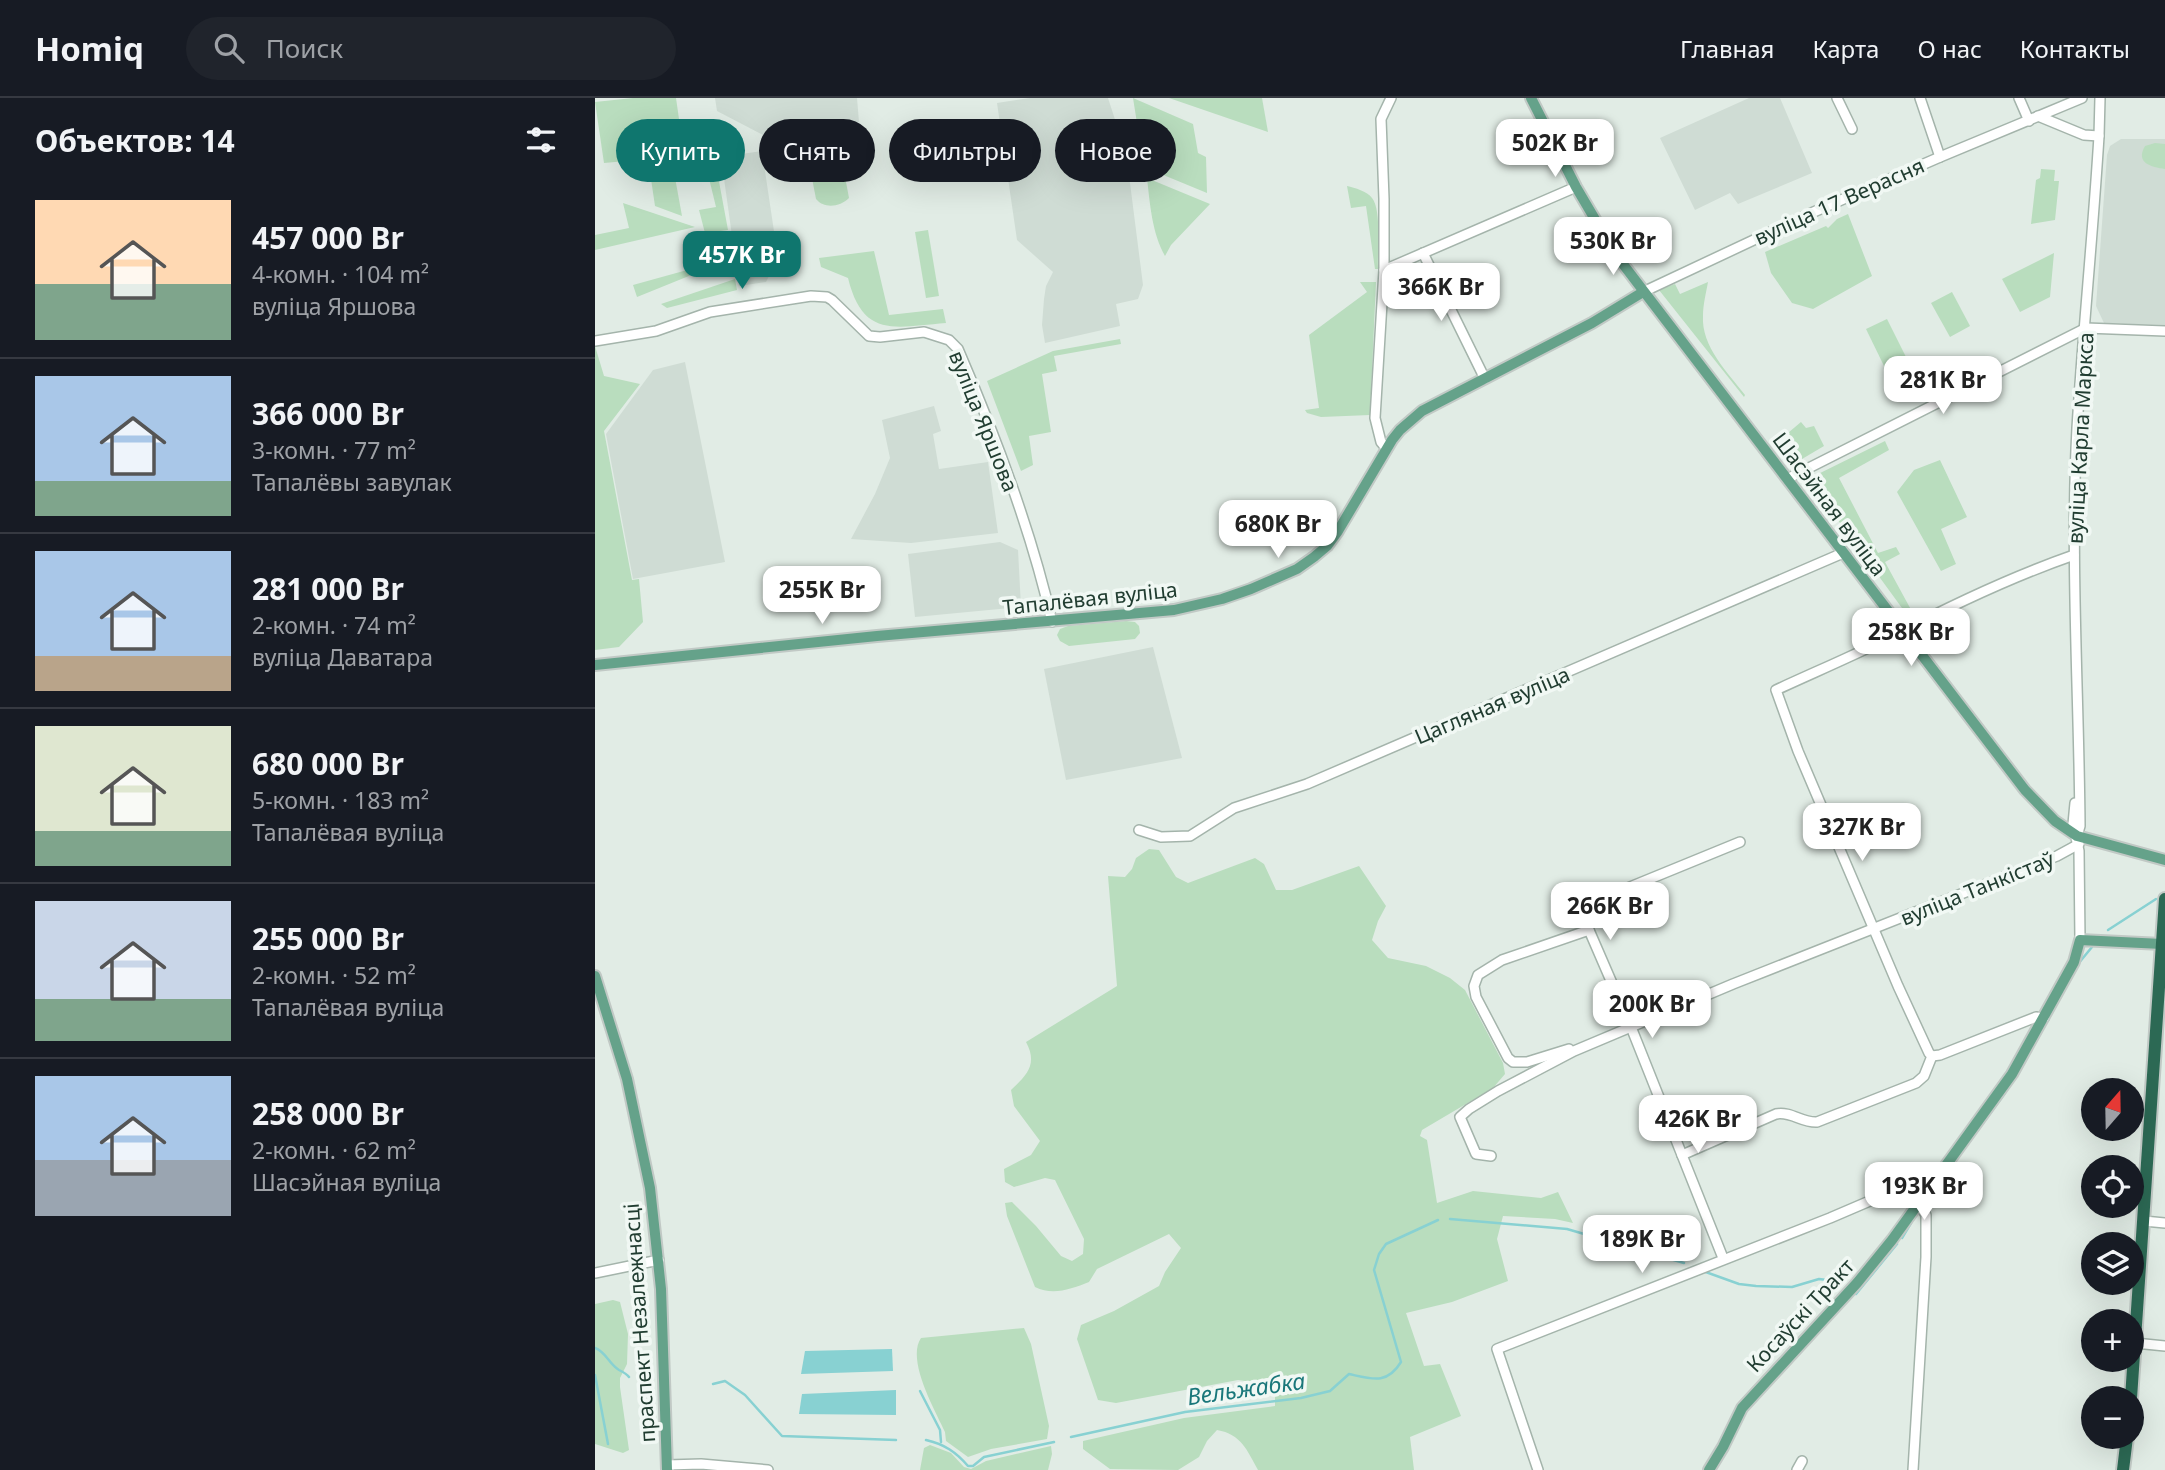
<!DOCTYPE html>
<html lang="ru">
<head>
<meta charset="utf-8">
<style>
	:root { --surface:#171b24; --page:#20242c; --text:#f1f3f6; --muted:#9ea1a6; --line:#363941; --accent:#0f766e }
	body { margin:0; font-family:"Noto Sans",sans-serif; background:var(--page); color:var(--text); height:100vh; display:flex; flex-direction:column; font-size:26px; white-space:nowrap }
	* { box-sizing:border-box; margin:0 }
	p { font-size:23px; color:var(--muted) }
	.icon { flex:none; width:38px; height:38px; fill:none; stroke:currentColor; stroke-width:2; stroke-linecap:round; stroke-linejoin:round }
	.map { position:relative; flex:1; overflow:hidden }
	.details { display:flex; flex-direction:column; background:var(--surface); width:595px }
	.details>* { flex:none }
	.top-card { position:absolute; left:21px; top:21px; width:665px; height:63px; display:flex; gap:14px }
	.needle { width:46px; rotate:20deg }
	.buttons { position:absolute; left:1486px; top:980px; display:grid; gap:14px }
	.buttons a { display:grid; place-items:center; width:63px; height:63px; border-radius:50%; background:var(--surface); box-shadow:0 7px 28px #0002; font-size:35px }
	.price { position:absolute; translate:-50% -60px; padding:0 16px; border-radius:14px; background:#fff; color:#222; font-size:23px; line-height:46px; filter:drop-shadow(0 2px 4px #0008) }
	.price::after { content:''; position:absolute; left:50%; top:42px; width:21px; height:16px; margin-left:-10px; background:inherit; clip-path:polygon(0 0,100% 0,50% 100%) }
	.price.active { background:var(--accent); color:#fff }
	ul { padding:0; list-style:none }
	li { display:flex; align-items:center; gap:21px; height:175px; padding:0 35px }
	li+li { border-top:2px solid var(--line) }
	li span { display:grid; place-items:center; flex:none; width:196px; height:140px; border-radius:0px; color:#555 }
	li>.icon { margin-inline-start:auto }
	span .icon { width:84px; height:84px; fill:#fffc; stroke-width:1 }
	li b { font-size:30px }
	h2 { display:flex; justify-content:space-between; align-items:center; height:84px; padding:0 35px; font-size:30px }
	.tag { padding:0 24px; border-radius:32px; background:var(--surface); box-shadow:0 7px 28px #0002; font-size:24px; line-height:63px }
	.tag.active { background:var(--accent); color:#fff }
	header { display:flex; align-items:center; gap:42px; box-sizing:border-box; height:98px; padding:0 35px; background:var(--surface); border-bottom:2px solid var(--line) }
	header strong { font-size:33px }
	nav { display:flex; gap:38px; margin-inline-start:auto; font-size:24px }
	.search { width:490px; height:63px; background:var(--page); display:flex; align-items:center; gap:18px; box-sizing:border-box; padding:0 24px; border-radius:38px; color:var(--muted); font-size:26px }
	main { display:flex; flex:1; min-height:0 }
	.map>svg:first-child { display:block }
	.built { fill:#cfdcd4 }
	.green { fill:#b9ddbe }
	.water { fill:#88d1d2 }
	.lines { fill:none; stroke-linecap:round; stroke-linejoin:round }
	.stream { stroke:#88d1d2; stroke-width:2.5 }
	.minor-casing { stroke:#a4b4ab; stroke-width:12 }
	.major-casing { stroke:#c1c9c5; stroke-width:14 }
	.highway-casing { stroke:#c1c9c5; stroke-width:16 }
	.minor { stroke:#fff; stroke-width:9 }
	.major { stroke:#65a28a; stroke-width:10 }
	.highway { stroke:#2c6954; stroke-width:12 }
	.labels { text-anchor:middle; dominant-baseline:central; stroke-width:7; stroke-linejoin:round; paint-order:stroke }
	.street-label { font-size:21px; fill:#213d31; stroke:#f1f8f4 }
	.water-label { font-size:23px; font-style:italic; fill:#1a777a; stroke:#f1f8f4 }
</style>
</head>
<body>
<header>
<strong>Homiq</strong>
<div class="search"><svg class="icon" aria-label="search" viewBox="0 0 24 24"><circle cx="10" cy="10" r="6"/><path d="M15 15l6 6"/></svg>Поиск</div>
<nav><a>Главная</a><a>Карта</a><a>О нас</a><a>Контакты</a></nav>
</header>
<main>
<section class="details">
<h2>Объектов: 14<svg class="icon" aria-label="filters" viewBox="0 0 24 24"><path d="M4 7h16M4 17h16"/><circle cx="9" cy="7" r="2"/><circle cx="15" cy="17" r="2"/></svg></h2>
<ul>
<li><span style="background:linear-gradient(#ffd9b3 60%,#7fa58c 0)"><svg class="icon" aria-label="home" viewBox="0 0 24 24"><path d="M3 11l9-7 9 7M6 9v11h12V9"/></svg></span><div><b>457 000 Br</b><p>4-комн. · 104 m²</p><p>вуліца Яршова</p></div></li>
<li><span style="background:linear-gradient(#a9c7e8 75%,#7fa58c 0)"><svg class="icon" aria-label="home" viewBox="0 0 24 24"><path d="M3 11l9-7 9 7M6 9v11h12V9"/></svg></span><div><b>366 000 Br</b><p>3-комн. · 77 m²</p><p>Тапалёвы завулак</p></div></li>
<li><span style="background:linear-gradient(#a9c7e8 75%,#b9a48a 0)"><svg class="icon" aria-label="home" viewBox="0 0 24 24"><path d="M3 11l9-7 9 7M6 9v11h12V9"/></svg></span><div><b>281 000 Br</b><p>2-комн. · 74 m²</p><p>вуліца Даватара</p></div></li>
<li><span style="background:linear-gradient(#dfe7d0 75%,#7fa58c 0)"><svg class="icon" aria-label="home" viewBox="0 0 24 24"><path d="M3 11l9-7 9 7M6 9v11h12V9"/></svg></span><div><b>680 000 Br</b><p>5-комн. · 183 m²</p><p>Тапалёвая вуліца</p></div></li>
<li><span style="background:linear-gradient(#c9d6e8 70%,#7fa58c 0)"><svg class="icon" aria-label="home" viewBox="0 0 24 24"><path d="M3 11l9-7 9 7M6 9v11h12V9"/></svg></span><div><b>255 000 Br</b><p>2-комн. · 52 m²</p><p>Тапалёвая вуліца</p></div></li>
<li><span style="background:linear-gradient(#a9c7e8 60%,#9aa5b1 0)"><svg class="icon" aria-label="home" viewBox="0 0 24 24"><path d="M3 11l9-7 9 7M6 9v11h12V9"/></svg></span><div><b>258 000 Br</b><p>2-комн. · 62 m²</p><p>Шасэйная вуліца</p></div></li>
</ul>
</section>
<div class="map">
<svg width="1570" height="1372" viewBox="0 0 1570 1372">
	<rect width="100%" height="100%" fill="#e1ece5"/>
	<g class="built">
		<polygon points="120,0 262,0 264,24 172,39 122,13"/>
		<polygon points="435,0 513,0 526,40 535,85 548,187 543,201 521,206 525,228 450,245 447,227 449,201 451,188 458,174 422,142 402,5"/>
		<polygon points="1154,0 1185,0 1217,75 1143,106 1135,95 1100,112 1065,40"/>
		<polygon points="1526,41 1570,41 1570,227 1509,225 1501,208 1512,57 1515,48"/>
		<polygon points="167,53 183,160 171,184 144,188 126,59"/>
		<polygon points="90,264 130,464 38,481 11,336 58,272"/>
		<polygon points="339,308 346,333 338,336 344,371 393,364 403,435 316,445 256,441 280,396 295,360 287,322"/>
		<polygon points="405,444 423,452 426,509 320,519 313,456"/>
		<polygon points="558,549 587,660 471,682 449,571"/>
	</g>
	<g class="green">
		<polygon points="38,0 81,0 87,42 79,74 87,118 60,108 53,61 9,65 0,4"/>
		<polygon points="538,0 598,26 603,55 611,59 612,95 549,69"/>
		<polygon points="574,0 667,0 673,34"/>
		<path d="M234 39 243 42 254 100C245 109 229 111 221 101L212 54 214 44 223 40Z"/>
		<path d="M1560 45 1570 46V71C1556 69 1540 65 1550 48Z"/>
		<polygon points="120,62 133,132 110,135 104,112 121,109 110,64"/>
		<polygon points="1446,71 1460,72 1459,83 1464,83 1460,122 1436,126 1441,82 1445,80"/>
		<path d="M552 80 615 106 576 147 570 158C557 135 555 106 552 80Z"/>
		<path d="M752 88C760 90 772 93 777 100 787 112 782 155 783 171H780L771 108 756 110Z"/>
		<polygon points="28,105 100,129 0,152 0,137 34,130"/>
		<polygon points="1253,116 1277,178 1218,211 1197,205 1176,175 1170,154 1231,128 1233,130 1242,121"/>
		<polygon points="333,132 344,198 331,200 320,134"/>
		<path d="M279 153 294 217 348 211 351 225C300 229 268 241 253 180L226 169 224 160Z"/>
		<polygon points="1459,155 1455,199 1425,214 1407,181"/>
		<polygon points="121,164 121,167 42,199 38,187"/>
		<polygon points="140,181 142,192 72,210 66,206"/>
		<polygon points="765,184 781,184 775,317 726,319 712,315 710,312 724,310 714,237 772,194"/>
		<path d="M1113 184C1111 195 1108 207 1108 218 1106 248 1133 275 1150 297L1149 299 1064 192 1080 186 1085 196Z"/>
		<polygon points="1357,194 1375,228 1355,239 1336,205"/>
		<polygon points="1292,221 1311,259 1290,270 1271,231"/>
		<polygon points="525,241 526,246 459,258 462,273 447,276 456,334 434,338 438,367 426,373 392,283 458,253"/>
		<polygon points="0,248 9,278 45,286 9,333 37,482 44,481 48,524 24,549 0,552"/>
		<polygon points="1206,324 1211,330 1219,328 1229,348 1207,361 1199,357 1187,340"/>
		<polygon points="1290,343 1294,352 1244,380 1283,455 1301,449 1305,456 1290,464 1320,519 1315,521 1213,381"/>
		<polygon points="1345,362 1372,419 1346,431 1361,466 1346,473 1302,394 1319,372"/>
		<polygon points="531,523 540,524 544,528 545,535 540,541 474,548 465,543 462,537 465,531 473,528"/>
		<path d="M554 751 564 752 581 779 593 785 660 760 669 766 681 792H697L764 768 791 808 783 823 777 842 793 860 831 868 855 880 870 892 908 965 910 976 898 990 827 1032 825 1038 832 1042 842 1105 878 1093 946 1100 963 1094 978 1125 960 1121 908 1118 902 1141 913 1183 857 1204 811 1215 829 1268 845 1266 866 1318 815 1339 819 1372H663C652 1352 646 1336 622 1332L612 1343 604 1359 583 1372 515 1371 488 1351V1343L589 1320 680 1308V1293L672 1286 643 1282 521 1305 503 1302 482 1241 486 1227 519 1213 564 1188 570 1174 586 1150 574 1136 502 1171 494 1184C476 1191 458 1198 440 1189L412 1118 410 1105 417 1104 441 1128 466 1158 477 1163 488 1156 489 1141 460 1082 450 1080 419 1089 410 1084 409 1071 436 1057 445 1043 419 1008 416 992C432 977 443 966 431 944L522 888 513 778 530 779 537 771 541 760Z"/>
		<polygon points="18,1202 25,1204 33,1236 32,1266 25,1280 25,1289 34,1352 28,1355 0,1346 0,1206"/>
		<path d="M429 1230 436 1246 454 1328 452 1341 396 1351 373 1359 351 1343 350 1334C340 1312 311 1262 326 1240Z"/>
		<polygon points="335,1347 356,1355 369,1369 376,1371 391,1363 456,1348 457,1356 453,1372 325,1372 329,1350"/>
	</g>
	<g class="water">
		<polygon points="297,1251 298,1273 206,1276 210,1253"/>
		<polygon points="301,1292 301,1317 204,1316 207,1296"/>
	</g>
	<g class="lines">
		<g class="stream">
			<polyline points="1513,832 1561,801"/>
			<polyline points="1483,866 1497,849"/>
			<polyline points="1423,975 1440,944"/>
			<polyline points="1366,1055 1410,995"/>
			<polyline points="855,1121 972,1131 1089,1165"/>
			<polyline points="1307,1140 1316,1125"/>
			<polyline points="1108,1173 1144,1186 1161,1188 1197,1189 1224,1181 1248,1184"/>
			<polyline points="1261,1196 1302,1146"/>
			<path d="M0 1250C11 1254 14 1266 24 1272 28 1274 32 1276 34 1279"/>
			<polyline points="0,1277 13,1346"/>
			<polyline points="118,1286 130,1283 150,1297 187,1338 301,1342"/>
			<polyline points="325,1293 345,1332 346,1344"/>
			<path d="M476 1339 590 1314 706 1300 735 1293 754 1276C777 1281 792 1287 806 1264L779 1172 784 1156 791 1146 843 1122"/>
			<path d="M331 1342C349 1346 361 1354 373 1368H378L389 1359 459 1344"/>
		</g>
		<g class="minor-casing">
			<g id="minor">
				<polyline points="1242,0 1257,31"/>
				<polyline points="1325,0 1345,59"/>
				<polyline points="1424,0 1434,23"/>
				<polyline points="1443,18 1489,37 1504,38"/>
				<polyline points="828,155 890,281"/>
				<polyline points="789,172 981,89"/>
				<polyline points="1048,194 1214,116 1345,59 1487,0"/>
				<path d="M0 243 61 233 115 214 216 198 232 199 237 202 274 238 285 239 329 234 354 242 363 251C401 339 436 431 457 524"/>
				<polyline points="792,351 786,344 780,320 789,172 789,101 786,21 796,0"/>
				<polyline points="1192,381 1491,230 1570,233"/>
				<polyline points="1480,705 1478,726 1484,753 1485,842"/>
				<polyline points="544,732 566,739 595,738 639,710 712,686 1248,455"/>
				<path d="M1482 738 1485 728C1484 595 1475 462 1482 330 1488 233 1498 136 1504 38L1505 0"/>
				<polyline points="994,832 987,817 987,811 991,807 1145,744"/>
				<path d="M1449 920 1441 919 1345 957 1337 958 1334 955 1303 888 1203 653 1181 592C1220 574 1260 557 1298 538 1357 507 1416 479 1479 457"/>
				<polyline points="974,951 932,964 918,964 913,960 881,899 879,888 883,877 907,862 994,832 1036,929 1128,1160"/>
				<path d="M1087 1057 1181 1016C1196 1013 1207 1025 1222 1024L1321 985 1329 978 1337 958"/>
				<polyline points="896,1058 881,1056 865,1019 874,1011 903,993 979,953 1138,886 1462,758 1484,746"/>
				<polyline points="1549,1123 1570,1125"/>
				<polyline points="0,1175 64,1162"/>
				<polyline points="1540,1245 1570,1248"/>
				<polyline points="72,1367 106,1366 173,1372"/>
				<polyline points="943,1372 902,1251 1235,1120 1312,1087 1319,1086 1334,1091"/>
				<polyline points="1202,1372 1207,1363"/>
				<polyline points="1318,1372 1331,1159 1331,1117 1323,1105"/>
			</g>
		</g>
		<g class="major-casing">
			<g id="major">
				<polyline points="936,0 981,89 1021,157 1430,692 1460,723 1482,738 1570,762"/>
				<polyline points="0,567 282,538 579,512 627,501 656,491 702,471 719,459 732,448 743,433 797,342 805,332 827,313 997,225 1048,194"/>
				<polyline points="0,878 32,981 55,1090 66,1191 72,1372"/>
				<polyline points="1114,1372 1128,1349 1147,1310 1262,1185 1297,1142 1417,976 1479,864 1485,842 1567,846"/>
			</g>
		</g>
		<g class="highway-casing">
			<g id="highway">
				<polyline points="1536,1300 1570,801"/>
				<polyline points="1528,1372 1532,1339"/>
			</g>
		</g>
		<use href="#minor" class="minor"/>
		<use href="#major" class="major"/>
		<use href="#highway" class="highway"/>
	</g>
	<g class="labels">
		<g class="street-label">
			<text transform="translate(1244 103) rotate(-24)">вуліца 17 Верасня</text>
			<text transform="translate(389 323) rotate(68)">вуліца Яршова</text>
			<text transform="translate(1485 340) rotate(-87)">вуліца Карла Маркса</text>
			<text transform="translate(1235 406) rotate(53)">Шасэйная вуліца</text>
			<text transform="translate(495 500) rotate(-6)">Тапалёвая вуліца</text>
			<text transform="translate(897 607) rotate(-23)">Цагляная вуліца</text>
			<text transform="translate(1382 790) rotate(-22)">вуліца Танкістаў</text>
			<text transform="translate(1205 1217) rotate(-47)">Косаўскі Тракт</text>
			<text transform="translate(44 1225) rotate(-94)">праспект Незалежнасці</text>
		</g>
		<g class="water-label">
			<text transform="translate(651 1290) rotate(-8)">Вельжабка</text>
		</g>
	</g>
</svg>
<div class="buttons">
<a><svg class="needle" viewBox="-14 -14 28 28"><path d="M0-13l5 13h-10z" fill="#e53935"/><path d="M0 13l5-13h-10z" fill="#9ea1a6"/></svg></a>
<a><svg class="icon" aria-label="locate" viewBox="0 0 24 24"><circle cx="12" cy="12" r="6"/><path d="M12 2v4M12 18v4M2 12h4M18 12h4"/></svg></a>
<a><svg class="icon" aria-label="layers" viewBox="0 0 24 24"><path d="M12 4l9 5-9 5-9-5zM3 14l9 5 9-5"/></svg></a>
<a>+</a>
<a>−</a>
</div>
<b class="price" style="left:960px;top:81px">502K Br</b>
<b class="price" style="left:1018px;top:179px">530K Br</b>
<b class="price active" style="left:147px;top:193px">457K Br</b>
<b class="price" style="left:846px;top:225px">366K Br</b>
<b class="price" style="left:1348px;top:318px">281K Br</b>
<b class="price" style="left:683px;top:462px">680K Br</b>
<b class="price" style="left:227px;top:528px">255K Br</b>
<b class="price" style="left:1316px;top:570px">258K Br</b>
<b class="price" style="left:1267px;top:765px">327K Br</b>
<b class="price" style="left:1015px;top:844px">266K Br</b>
<b class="price" style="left:1057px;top:942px">200K Br</b>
<b class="price" style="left:1103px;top:1057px">426K Br</b>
<b class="price" style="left:1329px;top:1124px">193K Br</b>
<b class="price" style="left:1047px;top:1177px">189K Br</b>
<div class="top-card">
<a class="tag active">Купить</a>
<a class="tag">Снять</a>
<a class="tag">Фильтры</a>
<a class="tag">Новое</a>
</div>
</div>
</main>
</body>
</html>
